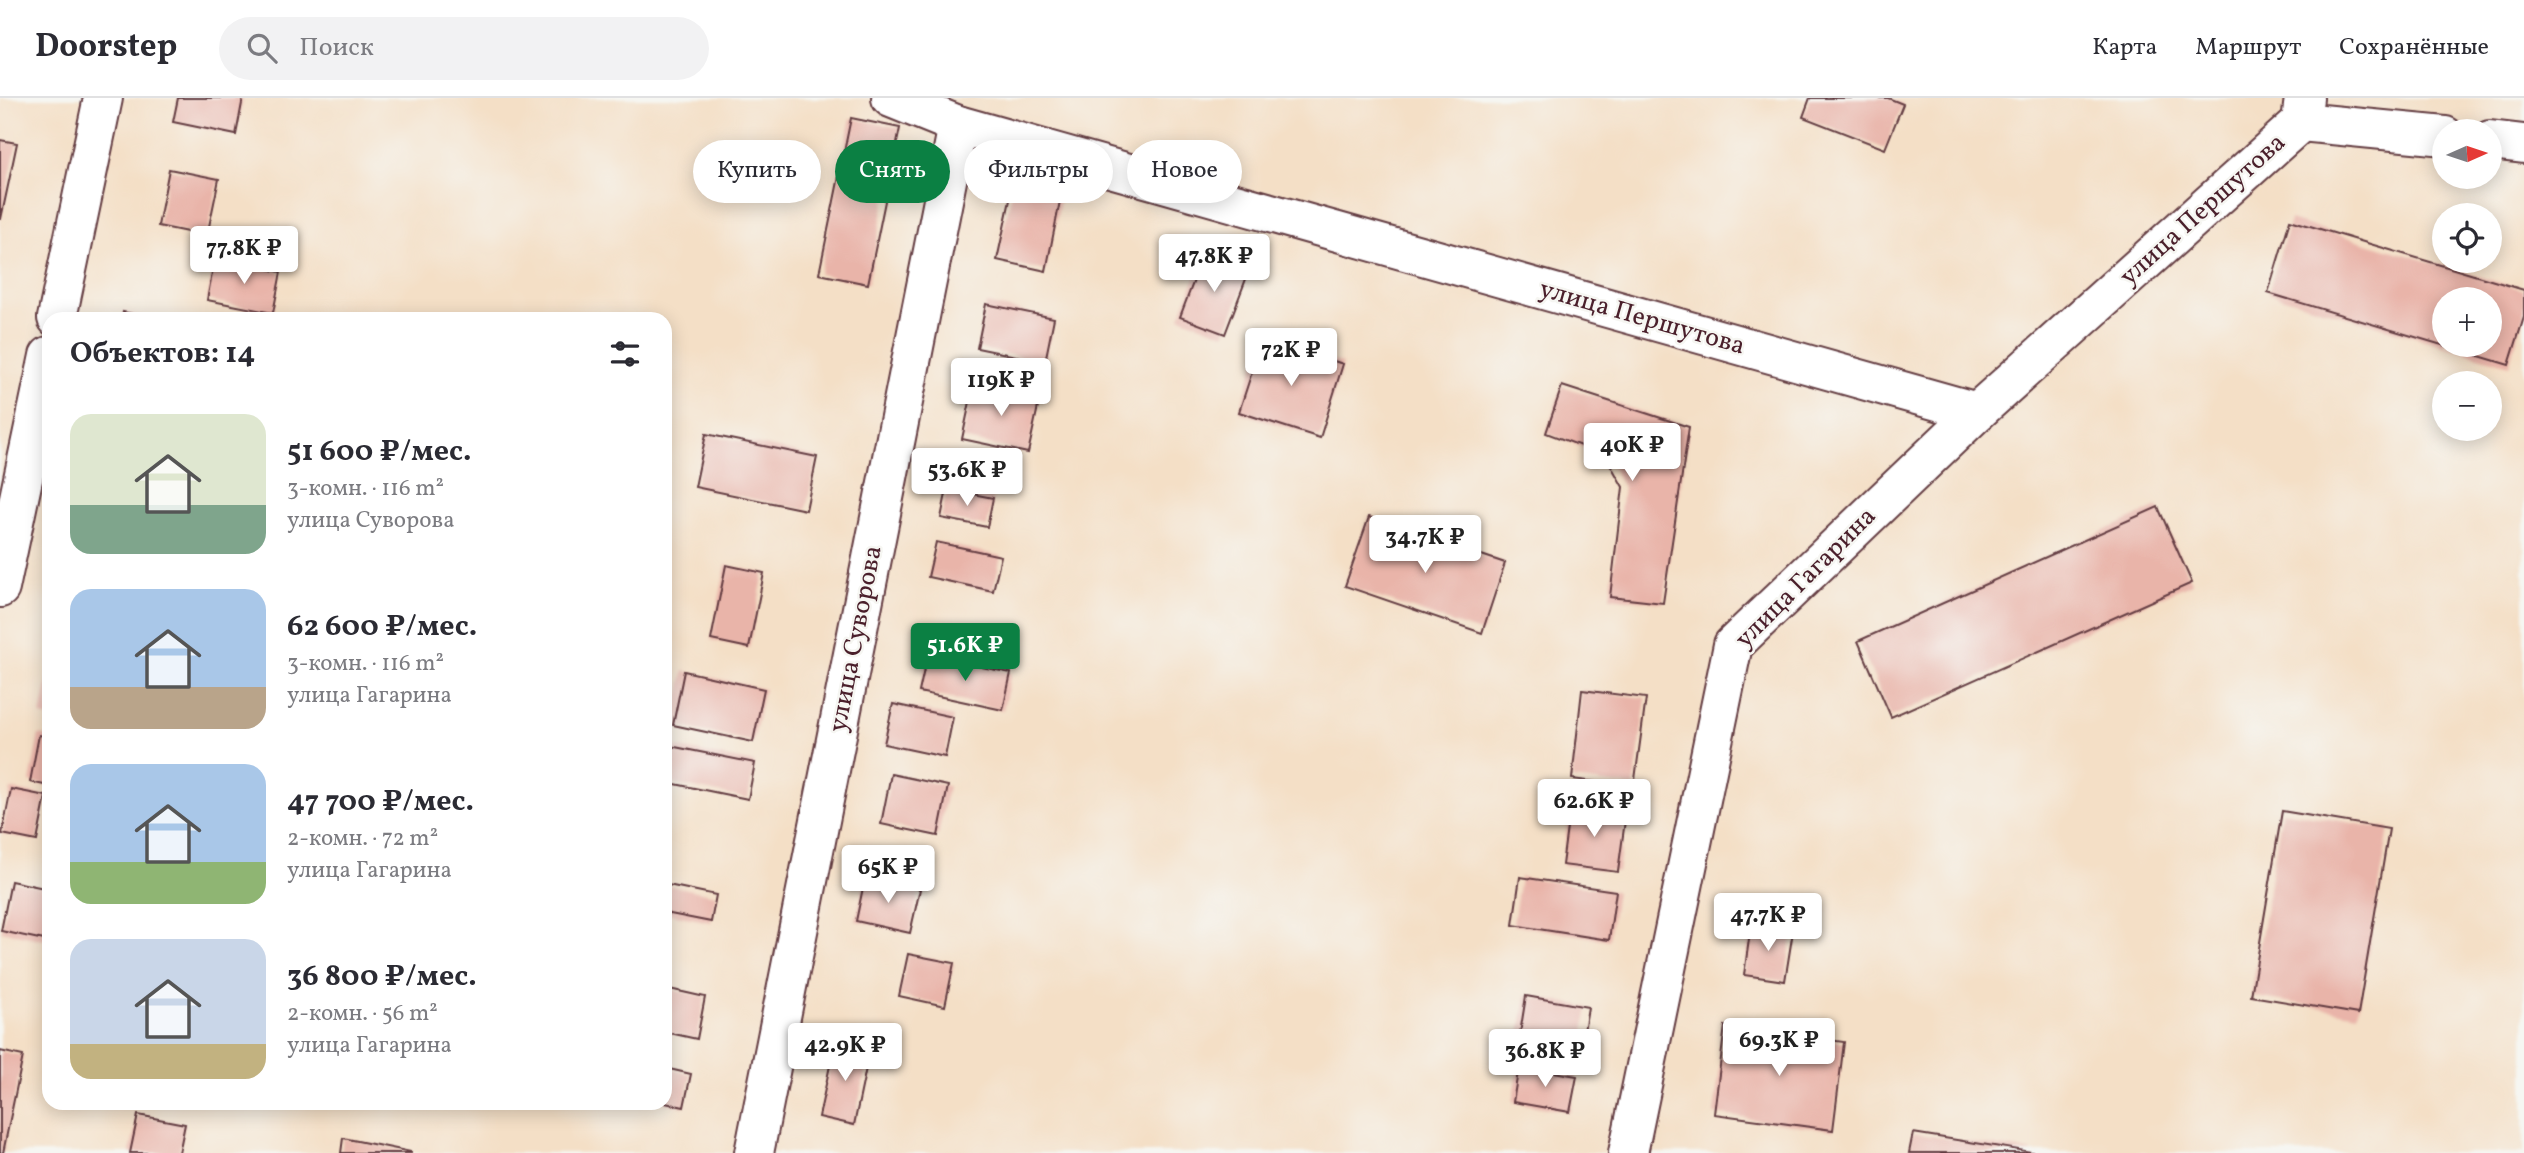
<!DOCTYPE html>
<html lang="ru">
<head>
<meta charset="utf-8">
<style>
	:root { --surface:#fff; --page:#f2f2f3; --text:#2b2b33; --muted:#7c7c81; --line:#e1e1e2; --accent:#0b8043 }
	body { margin:0; font-family:Vollkorn,serif; background:var(--page); color:var(--text); height:100vh; display:flex; flex-direction:column; font-size:26px; white-space:nowrap }
	* { box-sizing:border-box; margin:0 }
	p { font-size:23px; color:var(--muted) }
	.icon { flex:none; width:38px; height:38px; fill:none; stroke:currentColor; stroke-width:2; stroke-linecap:round; stroke-linejoin:round }
	.map { position:relative; flex:1; overflow:hidden }
	.sheet { position:absolute; left:42px; top:214px; width:630px; height:798px; display:flex; flex-direction:column; background:var(--surface); border-radius:21px; box-shadow:0 4px 18px #0003 }
	.sheet>* { flex:none }
	.hud { position:absolute; left:693px; top:42px; width:665px; height:63px; display:flex; gap:14px }
	.needle { width:46px; rotate:87deg }
	.fabs { position:absolute; left:2432px; top:21px; display:grid; gap:14px }
	.fabs a { display:grid; place-items:center; width:70px; height:70px; border-radius:50%; background:var(--surface); box-shadow:0 4px 18px #0003; font-size:35px }
	.price { position:absolute; translate:-50% -60px; padding:0 16px; border-radius:7px; background:#fff; color:#222; font-size:23px; line-height:46px; filter:drop-shadow(0 2px 4px #0008) }
	.price::after { content:''; position:absolute; left:50%; top:42px; width:21px; height:16px; margin-left:-10px; background:inherit; clip-path:polygon(0 0,100% 0,50% 100%) }
	.price.active { background:var(--accent); color:#fff }
	ul { padding:0; list-style:none }
	li { display:flex; align-items:center; gap:21px; height:175px; padding:0 28px }
	li span { display:grid; place-items:center; flex:none; width:196px; height:140px; border-radius:21px; color:#555 }
	li>.icon { margin-inline-start:auto }
	span .icon { width:84px; height:84px; fill:#fffc; stroke-width:1 }
	li b { font-size:30px }
	h2 { display:flex; justify-content:space-between; align-items:center; height:84px; padding:0 28px; font-size:30px }
	.tag { padding:0 24px; border-radius:32px; background:var(--surface); box-shadow:0 4px 18px #0003; font-size:24px; line-height:63px }
	.tag.active { background:var(--accent); color:#fff }
	header { display:flex; align-items:center; gap:42px; box-sizing:border-box; height:98px; padding:0 35px; background:var(--surface); border-bottom:2px solid var(--line) }
	header strong { font-size:33px }
	nav { display:flex; gap:38px; margin-inline-start:auto; font-size:24px }
	.search { width:490px; height:63px; background:var(--page); display:flex; align-items:center; gap:18px; box-sizing:border-box; padding:0 24px; border-radius:38px; color:var(--muted); font-size:26px }
	.map>svg:first-child { display:block }
	.building { fill:#e9b4a9; fill-rule:evenodd }
	.lines { fill:none; stroke-linecap:round; stroke-linejoin:round }
	.minor-casing { stroke:#643c42; stroke-width:42 }
	.minor { stroke:#fff; stroke-width:38 }
	.labels { text-anchor:middle; dominant-baseline:central; stroke-width:5; stroke-linejoin:round; paint-order:stroke }
	.street-label { font-size:26px; fill:#4a1f2b; stroke:#f6f6f2 }
</style>
</head>
<body>
<header>
<strong>Doorstep</strong>
<div class="search"><svg class="icon" aria-label="search" viewBox="0 0 24 24"><circle cx="10" cy="10" r="6"/><path d="M15 15l6 6"/></svg>Поиск</div>
<nav><a>Карта</a><a>Маршрут</a><a>Сохранённые</a></nav>
</header>
<div class="map">
<svg width="2524" height="1055" viewBox="0 0 2524 1055">
	<rect width="100%" height="100%" fill="#f6f6f2"/>
	<filter id="ink" filterUnits="userSpaceOnUse"><feTurbulence type="fractalNoise" baseFrequency=".0143" numOctaves="2"/><feDisplacementMap in="SourceGraphic" scale="14" xChannelSelector="R" yChannelSelector="G"/><feConvolveMatrix kernelMatrix="1 2 1 2 8 2 1 2 1" color-interpolation-filters="sRGB"/></filter>
	<filter id="wash" filterUnits="userSpaceOnUse"><feTurbulence type="fractalNoise" baseFrequency=".00686" numOctaves="4" result="noise"/><feDisplacementMap in="SourceGraphic" scale="28" xChannelSelector="R" yChannelSelector="G"/><feGaussianBlur stdDeviation="1.57" result="paint"/><feColorMatrix in="noise" values="0 0 0 0 0 0 0 0 0 0 0 0 0 0 0 0 0 1.4 0 .05"/><feComposite in="paint" operator="in"/></filter>
	<g filter="url(#wash)">
		<rect width="100%" height="100%" fill="#f4dfc6"/>
		<g id="blocks">
			<g class="building">
				<polygon points="178,0 243,0 236,37 173,24"/>
				<polygon points="1810,0 1888,0 1903,6 1885,51 1803,19"/>
				<polygon points="851,20 900,30 868,186 819,176"/>
				<polygon points="0,42 17,45 1,121 0,121"/>
				<polygon points="169,71 219,81 207,138 158,128"/>
				<polygon points="1013,88 1061,98 1046,173 997,162"/>
				<path d="M2290 122 2524 192V219L2509 267 2268 195ZM2445 201H2490V247H2445Z"/>
				<polygon points="1204,156 1249,173 1225,236 1180,219"/>
				<polygon points="215,160 281,174 273,215 207,202"/>
				<polygon points="986,206 1054,220 1045,264 977,250"/>
				<polygon points="123,214 147,219 147,220 122,220"/>
				<polygon points="1263,240 1343,266 1320,340 1239,314"/>
				<polygon points="974,285 1040,299 1028,355 962,341"/>
				<polygon points="1562,288 1689,329 1663,505 1610,499 1623,389 1605,357 1546,335"/>
				<polygon points="706,336 817,359 806,412 695,389"/>
				<polygon points="947,391 993,400 987,429 941,420"/>
				<polygon points="2158,409 2192,485 1891,619 1858,543"/>
				<polygon points="1369,419 1505,465 1482,535 1345,488"/>
				<polygon points="936,444 1001,458 993,493 928,479"/>
				<polygon points="726,467 764,475 749,550 711,542"/>
				<polygon points="927,558 1011,575 1003,612 919,594"/>
				<polygon points="684,573 764,591 753,644 673,627"/>
				<polygon points="48,582 49,582 49,620 41,618"/>
				<polygon points="1582,592 1646,600 1634,689 1572,681"/>
				<polygon points="893,606 953,619 945,659 884,646"/>
				<polygon points="39,637 49,639 49,688 30,684"/>
				<polygon points="665,647 755,665 748,701 665,684"/>
				<polygon points="891,676 948,688 938,738 881,726"/>
				<polygon points="11,691 46,698 37,743 2,736"/>
				<polygon points="1570,707 1626,715 1618,774 1562,767"/>
				<polygon points="2282,713 2389,731 2358,916 2251,898"/>
				<polygon points="1520,779 1616,793 1609,842 1513,827"/>
				<polygon points="865,780 920,791 910,835 856,823"/>
				<polygon points="11,783 49,791 49,843 1,833"/>
				<polygon points="668,787 716,797 711,824 665,815"/>
				<polygon points="1751,827 1793,833 1785,883 1744,877"/>
				<polygon points="908,856 954,865 945,908 899,898"/>
				<polygon points="665,890 705,899 697,941 665,934"/>
				<polygon points="1526,898 1588,909 1580,958 1518,948"/>
				<polygon points="1725,928 1844,944 1833,1032 1714,1016"/>
				<polygon points="835,944 870,951 854,1027 819,1019"/>
				<polygon points="0,953 23,958 3,1055 0,1055"/>
				<polygon points="1519,968 1577,978 1570,1014 1513,1004"/>
				<polygon points="665,970 691,976 684,1009 665,1005"/>
				<polygon points="138,1017 185,1026 179,1055 130,1055"/>
				<polygon points="1913,1035 2032,1054 2032,1055 1909,1055"/>
				<polygon points="343,1040 411,1054 411,1055 341,1055"/>
			</g>
		</g>
	</g>
	<g filter="url(#ink)">
		<use href="#blocks" fill-opacity="0" stroke="#643c42" stroke-width="2"/>
		<g class="lines">
			<g class="minor-casing">
				<g id="minor">
					<polyline points="891,0 958,27 1977,314"/>
					<polyline points="2304,0 2301,24 2445,38"/>
					<polyline points="2490,42 2524,46"/>
					<polyline points="57,220 103,0"/>
					<polyline points="0,490 49,258"/>
					<polyline points="754,1055 958,27"/>
					<polyline points="1628,1055 1733,547 1977,314 2301,24"/>
				</g>
			</g>
			<use href="#minor" class="minor"/>
		</g>
	</g>
	<g class="labels">
		<g class="street-label">
			<text transform="translate(2203 112) rotate(-42)">улица Першутова</text>
			<text transform="translate(1642 220) rotate(16)">улица Першутова</text>
			<text transform="translate(1806 480) rotate(-45)">улица Гагарина</text>
			<text transform="translate(856 541) rotate(-79)">улица Суворова</text>
		</g>
	</g>
</svg>
<div class="fabs">
<a><svg class="needle" viewBox="-14 -14 28 28"><path d="M0-13l5 13h-10z" fill="#e53935"/><path d="M0 13l5-13h-10z" fill="#7c7c81"/></svg></a>
<a><svg class="icon" aria-label="locate" viewBox="0 0 24 24"><circle cx="12" cy="12" r="6"/><path d="M12 2v4M12 18v4M2 12h4M18 12h4"/></svg></a>
<a>+</a>
<a>−</a>
</div>
<b class="price" style="left:244px;top:188px">77.8K ₽</b>
<b class="price" style="left:1214px;top:196px">47.8K ₽</b>
<b class="price" style="left:1291px;top:290px">72K ₽</b>
<b class="price" style="left:1001px;top:320px">119K ₽</b>
<b class="price" style="left:1632px;top:385px">40K ₽</b>
<b class="price" style="left:967px;top:410px">53.6K ₽</b>
<b class="price" style="left:1425px;top:477px">34.7K ₽</b>
<b class="price active" style="left:965px;top:585px">51.6K ₽</b>
<b class="price" style="left:1594px;top:741px">62.6K ₽</b>
<b class="price" style="left:888px;top:807px">65K ₽</b>
<b class="price" style="left:1768px;top:855px">47.7K ₽</b>
<b class="price" style="left:1779px;top:980px">69.3K ₽</b>
<b class="price" style="left:845px;top:985px">42.9K ₽</b>
<b class="price" style="left:1545px;top:991px">36.8K ₽</b>
<div class="hud">
<a class="tag">Купить</a>
<a class="tag active">Снять</a>
<a class="tag">Фильтры</a>
<a class="tag">Новое</a>
</div>
<section class="sheet">
<h2>Объектов: 14<svg class="icon" aria-label="filters" viewBox="0 0 24 24"><path d="M4 7h16M4 17h16"/><circle cx="9" cy="7" r="2"/><circle cx="15" cy="17" r="2"/></svg></h2>
<ul>
<li><span style="background:linear-gradient(#dfe7d0 65%,#7fa58c 0)"><svg class="icon" aria-label="home" viewBox="0 0 24 24"><path d="M3 11l9-7 9 7M6 9v11h12V9"/></svg></span><div><b>51 600 ₽/мес.</b><p>3-комн. · 116 m²</p><p>улица Суворова</p></div></li>
<li><span style="background:linear-gradient(#a9c7e8 70%,#b9a48a 0)"><svg class="icon" aria-label="home" viewBox="0 0 24 24"><path d="M3 11l9-7 9 7M6 9v11h12V9"/></svg></span><div><b>62 600 ₽/мес.</b><p>3-комн. · 116 m²</p><p>улица Гагарина</p></div></li>
<li><span style="background:linear-gradient(#a9c7e8 70%,#8fb573 0)"><svg class="icon" aria-label="home" viewBox="0 0 24 24"><path d="M3 11l9-7 9 7M6 9v11h12V9"/></svg></span><div><b>47 700 ₽/мес.</b><p>2-комн. · 72 m²</p><p>улица Гагарина</p></div></li>
<li><span style="background:linear-gradient(#c9d6e8 75%,#c2b280 0)"><svg class="icon" aria-label="home" viewBox="0 0 24 24"><path d="M3 11l9-7 9 7M6 9v11h12V9"/></svg></span><div><b>36 800 ₽/мес.</b><p>2-комн. · 56 m²</p><p>улица Гагарина</p></div></li>
</ul>
</section>
</div>
</body>
</html>
